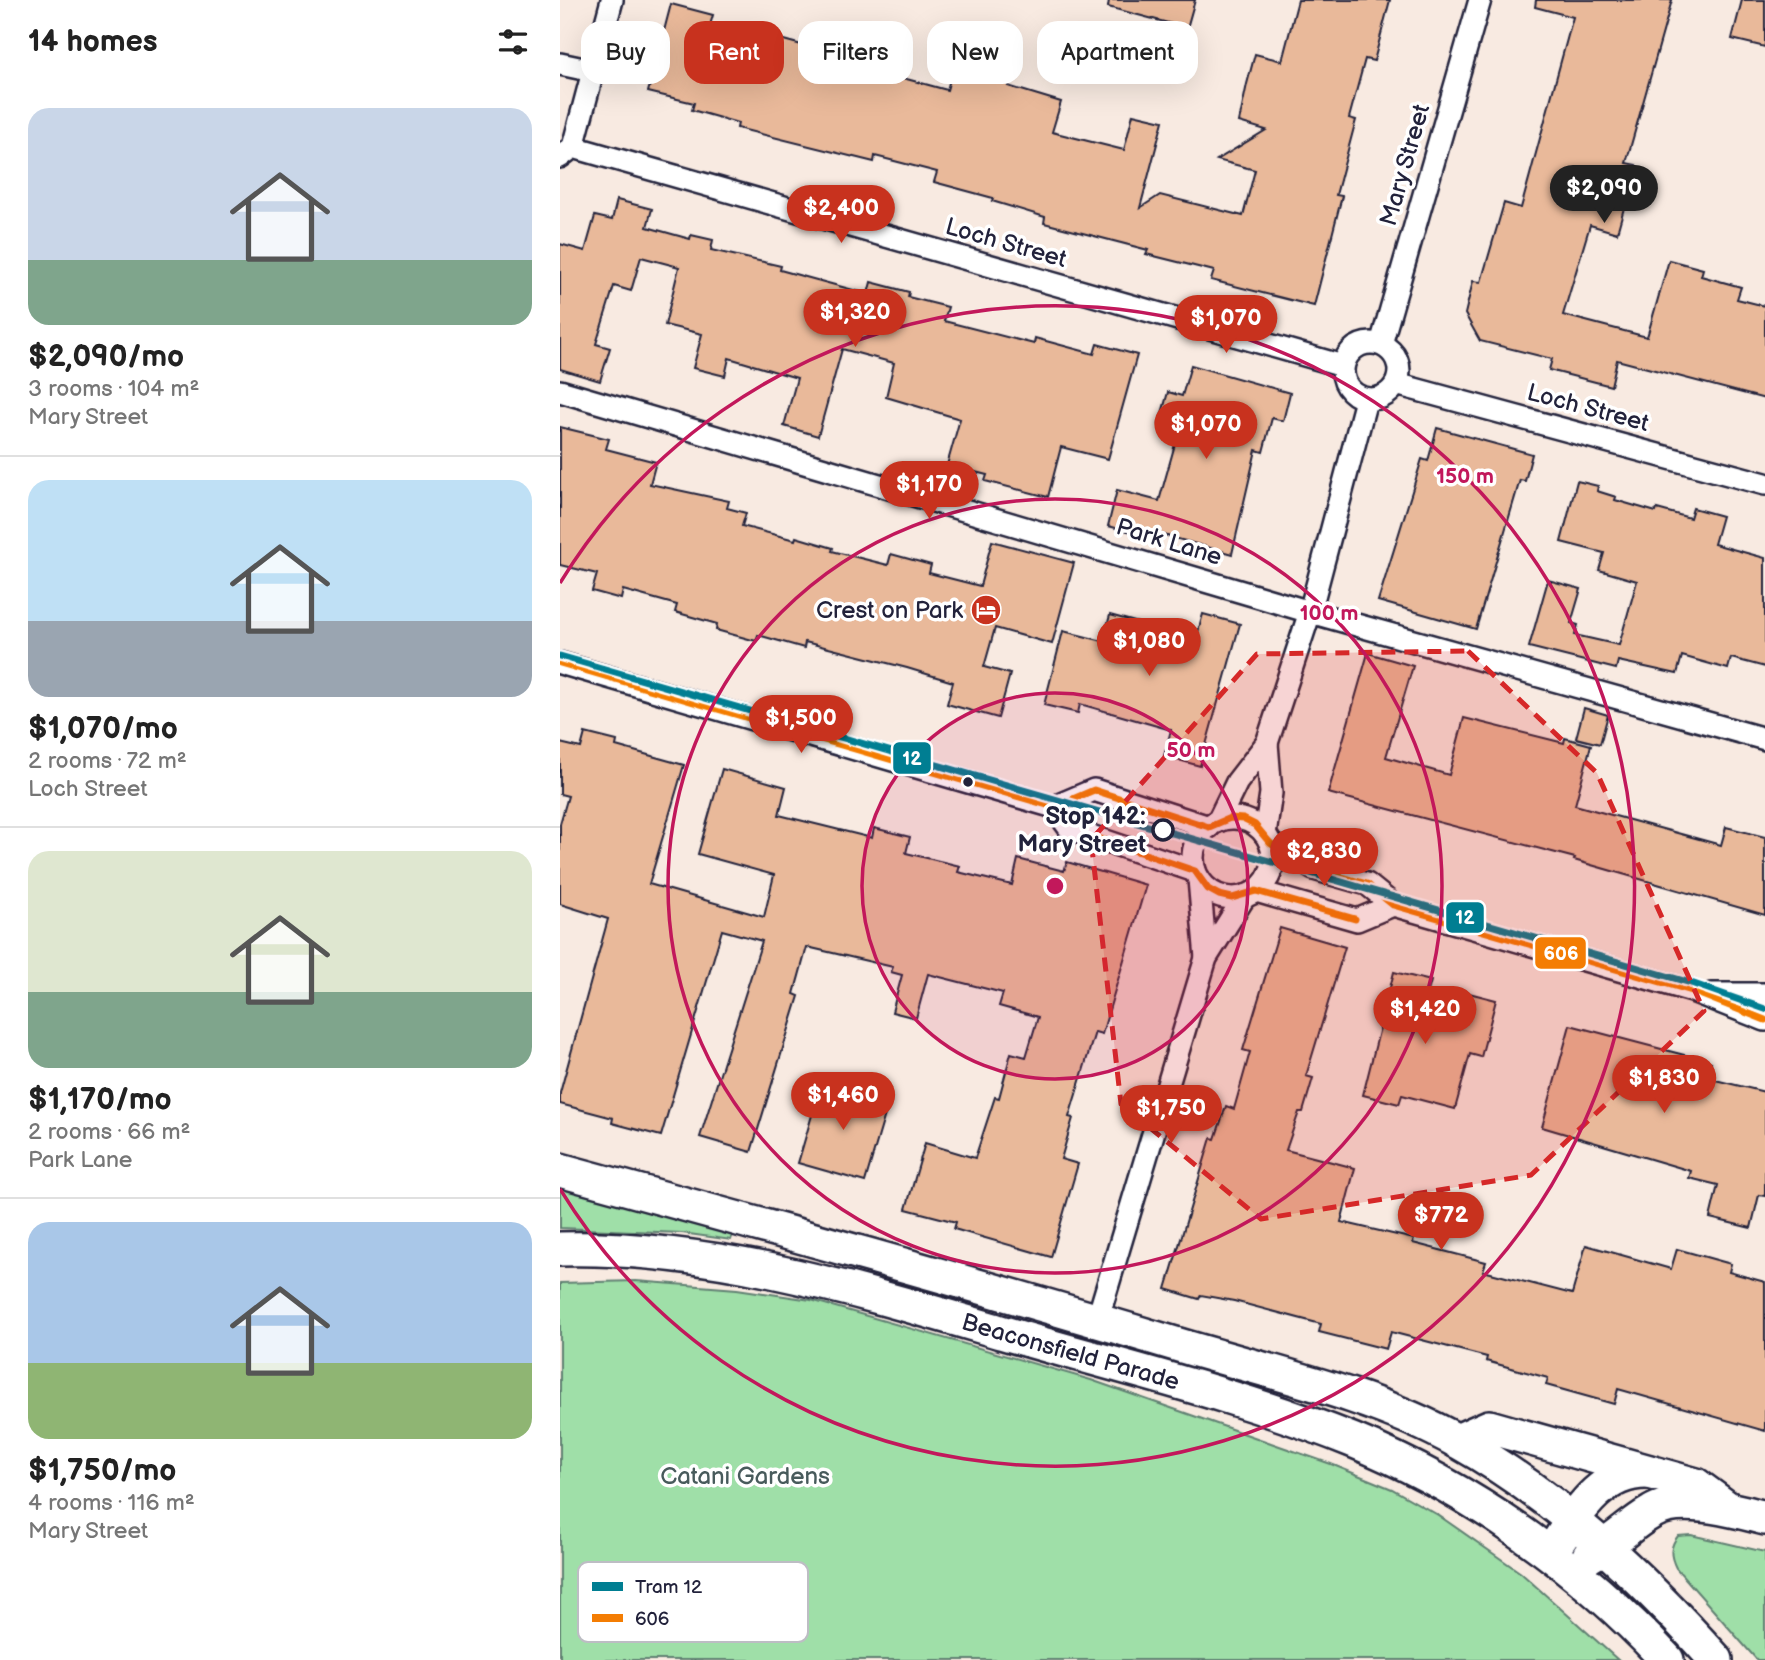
<!DOCTYPE html>
<html lang="en">
<head>
<meta charset="utf-8">
<style>
	:root { --surface:#fff; --page:#f2f2f2; --text:#222; --muted:#767676; --line:#e0e0e0; --accent:#c8321e }
	body { margin:0; font-family:"Balsamiq Sans",sans-serif; background:var(--page); color:var(--text); height:100vh; display:flex; flex-direction:column; font-size:26px; white-space:nowrap }
	* { box-sizing:border-box; margin:0 }
	p { font-size:23px; color:var(--muted) }
	.icon { flex:none; width:38px; height:38px; fill:none; stroke:currentColor; stroke-width:2; stroke-linecap:round; stroke-linejoin:round }
	.map { position:relative; flex:1; overflow:hidden }
	.sheet { display:flex; flex-direction:column; background:var(--surface); width:560px }
	.sheet>* { flex:none }
	.guide { position:absolute; left:21px; top:21px; width:665px; height:63px; display:flex; gap:14px }
	.price { position:absolute; translate:-50% -60px; padding:0 16px; border-radius:24px; background:var(--accent); color:#fff; font-size:23px; line-height:46px; filter:drop-shadow(0 2px 4px #0008) }
	.price::after { content:''; position:absolute; left:50%; top:42px; width:21px; height:16px; margin-left:-10px; background:inherit; clip-path:polygon(0 0,100% 0,50% 100%) }
	.price.active { background:#222; color:#fff }
	ul { padding:0; list-style:none }
	li { display:grid; align-content:center; gap:14px; height:371px; padding:0 28px }
	li+li { border-top:2px solid var(--line) }
	li span { display:grid; place-items:center; height:217px; border-radius:21px; color:#555 }
	li>.icon { margin-inline-start:auto }
	span .icon { width:126px; height:126px; fill:#fffc; stroke-width:1 }
	li b { font-size:30px }
	h2 { display:flex; justify-content:space-between; align-items:center; height:84px; padding:0 28px; font-size:30px }
	.pill { padding:0 24px; border-radius:21px; background:var(--surface); box-shadow:0 7px 28px #0002; font-size:24px; line-height:63px }
	.pill.active { background:var(--accent); color:#fff }
	main { display:flex; flex:1; min-height:0 }
	.map>svg:first-child { display:block }
	.green { fill:#9fdfa8; stroke:#608072; stroke-width:2 }
	.building { fill:#e9b99a; stroke:#22223b; stroke-width:2 }
	.lines { fill:none; stroke-linecap:round; stroke-linejoin:round }
	.street-casing { stroke:#22223b; stroke-width:26 }
	.primary-casing { stroke:#22223b; stroke-width:38 }
	.street { stroke:#fff; stroke-width:21 }
	.primary { stroke:#fff; stroke-width:33 }
	.bus-1-casing { stroke:#fff; stroke-width:12 }
	.bus-1 { stroke:#f47d03; stroke-width:7 }
	.tram-1-casing { stroke:#fff; stroke-width:12 }
	.tram-1 { stroke:#007e92; stroke-width:7 }
	.marked { fill:#d62828; fill-opacity:0.2; stroke:#d62828; stroke-width:5; stroke-dasharray:14 9; stroke-linejoin:round }
	.ring { fill:none; stroke:#c2185b; stroke-width:3.5 }
	.bus-dot { fill:#22223b; stroke:#fff; stroke-width:2.5 }
	.stop-dot { fill:#fff; stroke:#22223b; stroke-width:3.5 }
	.labels { text-anchor:middle; dominant-baseline:central; stroke-width:7; stroke-linejoin:round; paint-order:stroke }
	.street-label { font-size:24px; fill:#22223b; stroke:#fff }
	.poi-label { font-size:24px; fill:#22223b; stroke:#fff; text-anchor:end }
	.stop-label { font-size:24px; font-weight:bold; fill:#22223b; stroke:#fff; text-anchor:end }
	.park-label { font-size:24px; fill:#485b5c; stroke:#fff }
	.key { fill:#fff; stroke:#bdbdc4; stroke-width:2 }
	.key-label { font-size:19px; fill:#22223b }
	.centre { fill:#c2185b; stroke:#fff; stroke-width:3.5 }
	.ring-label { font-size:21px; text-anchor:middle; font-weight:bold; fill:#c2185b; stroke:#fff; stroke-width:7; stroke-linejoin:round; paint-order:stroke }
	.line-badge { stroke:#fff; stroke-width:2.5 }
	.badge-label { font-size:19px; text-anchor:middle; font-weight:bold; fill:#fff }
</style>
</head>
<body>
<main>
<section class="sheet">
<h2>14 homes<svg class="icon" aria-label="filters" viewBox="0 0 24 24"><path d="M4 7h16M4 17h16"/><circle cx="9" cy="7" r="2"/><circle cx="15" cy="17" r="2"/></svg></h2>
<ul>
<li><span style="background:linear-gradient(#c9d6e8 70%,#7fa58c 0)"><svg class="icon" aria-label="home" viewBox="0 0 24 24"><path d="M3 11l9-7 9 7M6 9v11h12V9"/></svg></span><div><b>$2,090/mo</b><p>3 rooms · 104 m²</p><p>Mary Street</p></div></li>
<li><span style="background:linear-gradient(#bfe0f5 65%,#9aa5b1 0)"><svg class="icon" aria-label="home" viewBox="0 0 24 24"><path d="M3 11l9-7 9 7M6 9v11h12V9"/></svg></span><div><b>$1,070/mo</b><p>2 rooms · 72 m²</p><p>Loch Street</p></div></li>
<li><span style="background:linear-gradient(#dfe7d0 65%,#7fa58c 0)"><svg class="icon" aria-label="home" viewBox="0 0 24 24"><path d="M3 11l9-7 9 7M6 9v11h12V9"/></svg></span><div><b>$1,170/mo</b><p>2 rooms · 66 m²</p><p>Park Lane</p></div></li>
<li><span style="background:linear-gradient(#a9c7e8 65%,#8fb573 0)"><svg class="icon" aria-label="home" viewBox="0 0 24 24"><path d="M3 11l9-7 9 7M6 9v11h12V9"/></svg></span><div><b>$1,750/mo</b><p>4 rooms · 116 m²</p><p>Mary Street</p></div></li>
</ul>
</section>
<div class="map">
<svg width="1205" height="1660" viewBox="0 0 1205 1660">
	<rect width="100%" height="100%" fill="#f8eae1"/>
	<filter id="ink" filterUnits="userSpaceOnUse"><feTurbulence type="fractalNoise" baseFrequency=".0143" numOctaves="2"/><feDisplacementMap in="SourceGraphic" scale="14" xChannelSelector="R" yChannelSelector="G"/><feConvolveMatrix kernelMatrix="1 2 1 2 8 2 1 2 1" color-interpolation-filters="sRGB"/></filter>
	<g filter="url(#ink)">
		<g class="green">
			<polygon points="0,1185 174,1231 171,1240 122,1233 0,1228"/>
			<polygon points="76,1281 177,1289 251,1300 531,1380 771,1464 832,1489 878,1515 961,1573 1058,1660 0,1660 0,1283"/>
			<path d="M1131 1535 1205 1552V1660H1197L1116 1568C1110 1556 1109 1547 1118 1536Z"/>
		</g>
		<g class="building">
			<polygon points="549,0 635,0 627,28 548,7"/>
			<polygon points="738,0 830,0 814,61 805,59 789,118 796,120 776,195 782,196 754,306 651,280 654,271 586,254 588,250 484,223 485,217 432,201 433,198 374,182 377,172 315,156 314,162 177,128 178,123 132,110 134,103 88,92 111,4 153,15 148,32 199,46 202,34 285,57 284,62 387,90 403,32 458,47 448,86 501,102 492,132 564,150 573,114 603,121 580,208 600,195 683,216 695,170 657,160 706,130 679,122 687,84 695,54 722,61"/>
			<polygon points="976,0 1112,0 1066,163 1076,165 1057,233 1030,225 1003,315 1087,337 1109,260 1143,269 1141,276 1181,287 1177,299 1205,306 1205,399 1057,360 1051,386 989,370 992,359 920,341 905,314 913,281 921,282 944,203 961,208 1013,17 975,7"/>
			<polygon points="1182,0 1205,0 1205,47 1172,39"/>
			<polygon points="57,200 92,209 87,227 130,239 131,235 153,240 151,250 221,266 220,270 308,294 311,282 349,292 348,297 388,307 384,321 474,344 475,338 534,354 537,344 577,355 548,459 501,447 488,497 425,481 427,475 387,465 400,419 326,397 334,363 282,349 258,436 224,426 237,378 169,358 165,376 133,368 142,334 105,325 119,267 81,257 71,291 54,286 36,344 50,348 40,381 0,369 0,244 25,251 35,216 52,220"/>
			<polygon points="631,365 730,393 723,421 712,418 703,452 696,450 672,554 593,532 592,537 548,526 557,490 599,501 619,430 599,424 608,392 622,396"/>
			<polygon points="0,427 49,439 46,449 96,462 90,484 169,501 167,508 186,513 182,526 235,540 236,537 273,548 272,551 328,565 331,554 371,565 369,573 420,586 432,541 514,563 492,644 435,628 424,667 450,674 438,718 387,704 393,682 347,668 245,642 244,648 198,635 196,641 156,630 157,624 115,612 117,605 63,590 61,599 32,591 37,574 0,565"/>
			<polygon points="877,428 972,454 965,481 960,480 916,629 818,601 862,459 868,461"/>
			<polygon points="1017,481 1038,486 1037,491 1056,497 1055,500 1096,512 1097,509 1130,518 1133,508 1162,516 1154,544 1205,558 1205,667 1171,658 1168,669 1122,656 1117,674 1058,661 1056,669 969,647 988,580 1021,589 1011,623 1018,625 1015,635 1059,645 1077,581 1039,570 1044,553 1001,542"/>
			<polygon points="643,614 680,624 640,766 604,756 611,730 520,704 518,713 484,705 503,631 543,641 550,615 636,639"/>
			<polygon points="808,653 853,666 826,757 889,775 904,718 1004,743 1005,738 1031,745 1015,805 1161,845 1166,827 1205,837 1205,915 1014,860 1015,858 768,793"/>
			<polygon points="1024,708 1048,715 1040,744 1016,738"/>
			<polygon points="25,733 57,741 56,746 124,765 89,884 204,917 214,875 138,854 162,769 226,787 219,815 312,838 314,828 350,837 346,853 400,866 398,872 452,885 458,859 504,871 507,862 586,885 542,1034 535,1032 509,1117 513,1118 501,1159 518,1164 491,1257 394,1229 396,1222 346,1209 365,1143 415,1158 435,1097 439,1098 451,1053 466,1057 478,1017 439,1006 443,993 368,974 356,1018 332,1012 342,975 331,972 333,967 247,947 234,994 239,996 191,1152 140,1137 202,941 162,930 101,1136 52,1123 53,1118 0,1104 0,1093 48,919 0,904 0,824 8,796 0,794 0,743 21,748"/>
			<polygon points="720,928 785,947 746,1076 753,1078 743,1112 739,1112 726,1150 795,1168 781,1222 854,1239 853,1243 926,1262 923,1271 1012,1294 1026,1245 1111,1269 1117,1249 1171,1264 1169,1272 1205,1282 1205,1431 1058,1389 1054,1404 986,1385 988,1378 926,1361 927,1357 831,1332 826,1349 759,1332 761,1324 674,1301 641,1295 639,1299 606,1289 651,1138 655,1139 666,1106 674,1109 690,1052 683,1050"/>
			<polygon points="834,972 871,981 863,1011 901,1022 909,993 936,1000 921,1057 910,1054 895,1109 842,1095 839,1104 803,1095"/>
			<polygon points="1010,1025 1151,1062 1147,1078 1205,1092 1205,1196 1199,1195 1191,1228 1150,1218 1158,1185 1129,1178 1131,1171 982,1127"/>
			<polygon points="262,1081 329,1101 305,1182 238,1163"/>
		</g>
		<g class="lines">
			<g class="street-casing">
				<g id="street">
					<polyline points="0,64 33,71"/>
					<polyline points="13,147 783,366"/>
					<polyline points="0,157 13,147 52,0"/>
					<circle cx="811" cy="371" r="28"/>
					<polyline points="821,344 920,0"/>
					<polyline points="836,384 1205,484"/>
					<polyline points="0,391 750,612 1205,739"/>
					<polyline points="0,663 494,807 510,829 635,871"/>
					<polyline points="494,807 534,790 649,827"/>
					<circle cx="673" cy="858" r="40"/>
					<polyline points="658,821 677,782 707,743 750,612 806,400"/>
					<polyline points="705,834 711,793 707,743"/>
					<polyline points="710,843 754,869 807,884 833,905 1132,991 1205,1020"/>
					<polyline points="639,879 646,958"/>
					<polyline points="696,891 797,920 833,905"/>
					<polyline points="1151,994 1205,994"/>
					<polyline points="537,1321 646,958 685,896"/>
				</g>
			</g>
			<g class="primary-casing">
				<g id="primary">
					<path d="M0 1170C205 1226 409 1282 612 1343 704 1371 814 1394 897 1441 997 1497 1080 1575 1156 1660"/>
					<path id="s1" d="M0 1249C152 1245 300 1291 444 1333 560 1367 680 1395 792 1440 910 1488 1021 1567 1107 1660"/>
					<polyline points="897,1441 929,1427 1136,1485 1166,1507"/>
					<path d="M1000 1539C1021 1506 1045 1471 1088 1472"/>
					<path d="M1029 1556C1052 1544 1069 1525 1092 1512 1119 1495 1176 1510 1205 1518"/>
				</g>
			</g>
			<use href="#street" class="street"/>
			<use href="#primary" class="primary"/>
			<g class="bus-1-casing">
				<g id="bus-1">
					<polyline points="0,663 494,807 534,790 649,827 670,818 683,819 695,825 710,843 728,855 754,869 807,884 833,905 1132,991 1205,1020"/>
					<polyline points="541,839 635,871 648,889 659,895 672,898 696,891 795,919"/>
				</g>
			</g>
			<use href="#bus-1" class="bus-1"/>
			<g class="tram-1-casing">
				<polyline id="tram-1" points="0,656 1131,983 1205,1009"/>
			</g>
			<use href="#tram-1" class="tram-1"/>
		</g>
	</g>
	<path class="marked" d="M908 651 1037 773 1144 1011 971 1175 701 1219 561 1104 531 840 697 654Z"/>
	<circle cx="495" cy="886" r="193" fill="#c2185b" fill-opacity=".12"/>
	<g class="ring">
		<circle cx="495" cy="886" r="193"/>
		<circle cx="495" cy="886" r="387"/>
		<path d="M0 583A580 580 0 1 1 0 1189"/>
	</g>
	<defs>
		<g id="hotel-disc" transform="scale(1.575)"><circle r="9.5" fill="#c8321e" stroke="#fff"/><path d="M-6-4.5h1.5V1H6V5H4.5V3h-9V5H-6ZM-4 0a1.8 1.8 0 1 1 3.6 0ZM.5 0V-2.5h3Q6-2.5 6 0Z" fill="#fff"/></g>
	</defs>
	<g fill-rule="evenodd">
		<use href="#hotel-disc" x="426" y="610"/>
	</g>
	<circle class="bus-dot" cx="408" cy="782" r="6"/>
	<circle class="stop-dot" cx="603" cy="830" r="10"/>
	<g class="labels">
		<g class="street-label">
			<text transform="translate(845 165) rotate(-74)">Mary Street</text>
			<text transform="translate(446 243) rotate(16)">Loch Street</text>
			<text transform="translate(1028 408) rotate(15)">Loch Street</text>
			<text transform="translate(609 542) rotate(17)">Park Lane</text>
			<text stroke="none"><textPath href="#s1" startOffset="523">Beaconsfield Parade</textPath></text>
		</g>
		<g class="poi-label">
			<text x="403" y="610">Crest on Park</text>
		</g>
		<g class="stop-label">
			<text x="586" y="816">Stop 142:<tspan x="586" dy="28">Mary Street</tspan></text>
		</g>
		<g class="park-label">
			<text x="185" y="1476">Catani Gardens</text>
		</g>
	</g>
	<rect x="18" y="1562" width="230" height="80" rx="10" class="key"/>
	<rect x="32" y="1582" width="31" height="9" fill="#007e92"/>
	<rect x="32" y="1614" width="31" height="8" fill="#f47d03"/>
	<g class="key-label">
		<text x="75" y="1593">Tram 12</text>
		<text x="75" y="1625">606</text>
	</g>
	<circle cx="495" cy="886" r="10" class="centre"/>
	<g class="ring-label">
		<text x="905" y="483">150 m</text>
		<text x="769" y="620">100 m</text>
		<text x="631" y="757">50 m</text>
	</g>
	<g class="line-badge">
		<rect x="332" y="741" width="40" height="34" rx="7" fill="#007e92"/>
		<rect x="885" y="901" width="40" height="33" rx="7" fill="#007e92"/>
		<rect x="974" y="936" width="53" height="34" rx="7" fill="#f47d03"/>
	</g>
	<g class="badge-label">
		<text x="352" y="765">12</text>
		<text x="905" y="924">12</text>
		<text x="1001" y="960">606</text>
	</g>
</svg>
<b class="price active" style="left:1044px;top:225px">$2,090</b>
<b class="price" style="left:281px;top:245px">$2,400</b>
<b class="price" style="left:295px;top:349px">$1,320</b>
<b class="price" style="left:666px;top:355px">$1,070</b>
<b class="price" style="left:646px;top:461px">$1,070</b>
<b class="price" style="left:369px;top:521px">$1,170</b>
<b class="price" style="left:589px;top:678px">$1,080</b>
<b class="price" style="left:241px;top:755px">$1,500</b>
<b class="price" style="left:764px;top:888px">$2,830</b>
<b class="price" style="left:865px;top:1046px">$1,420</b>
<b class="price" style="left:1104px;top:1115px">$1,830</b>
<b class="price" style="left:283px;top:1132px">$1,460</b>
<b class="price" style="left:611px;top:1145px">$1,750</b>
<b class="price" style="left:881px;top:1252px">$772</b>
<div class="guide">
<a class="pill">Buy</a>
<a class="pill active">Rent</a>
<a class="pill">Filters</a>
<a class="pill">New</a>
<a class="pill">Apartment</a>
</div>
</div>
</main>
</body>
</html>
